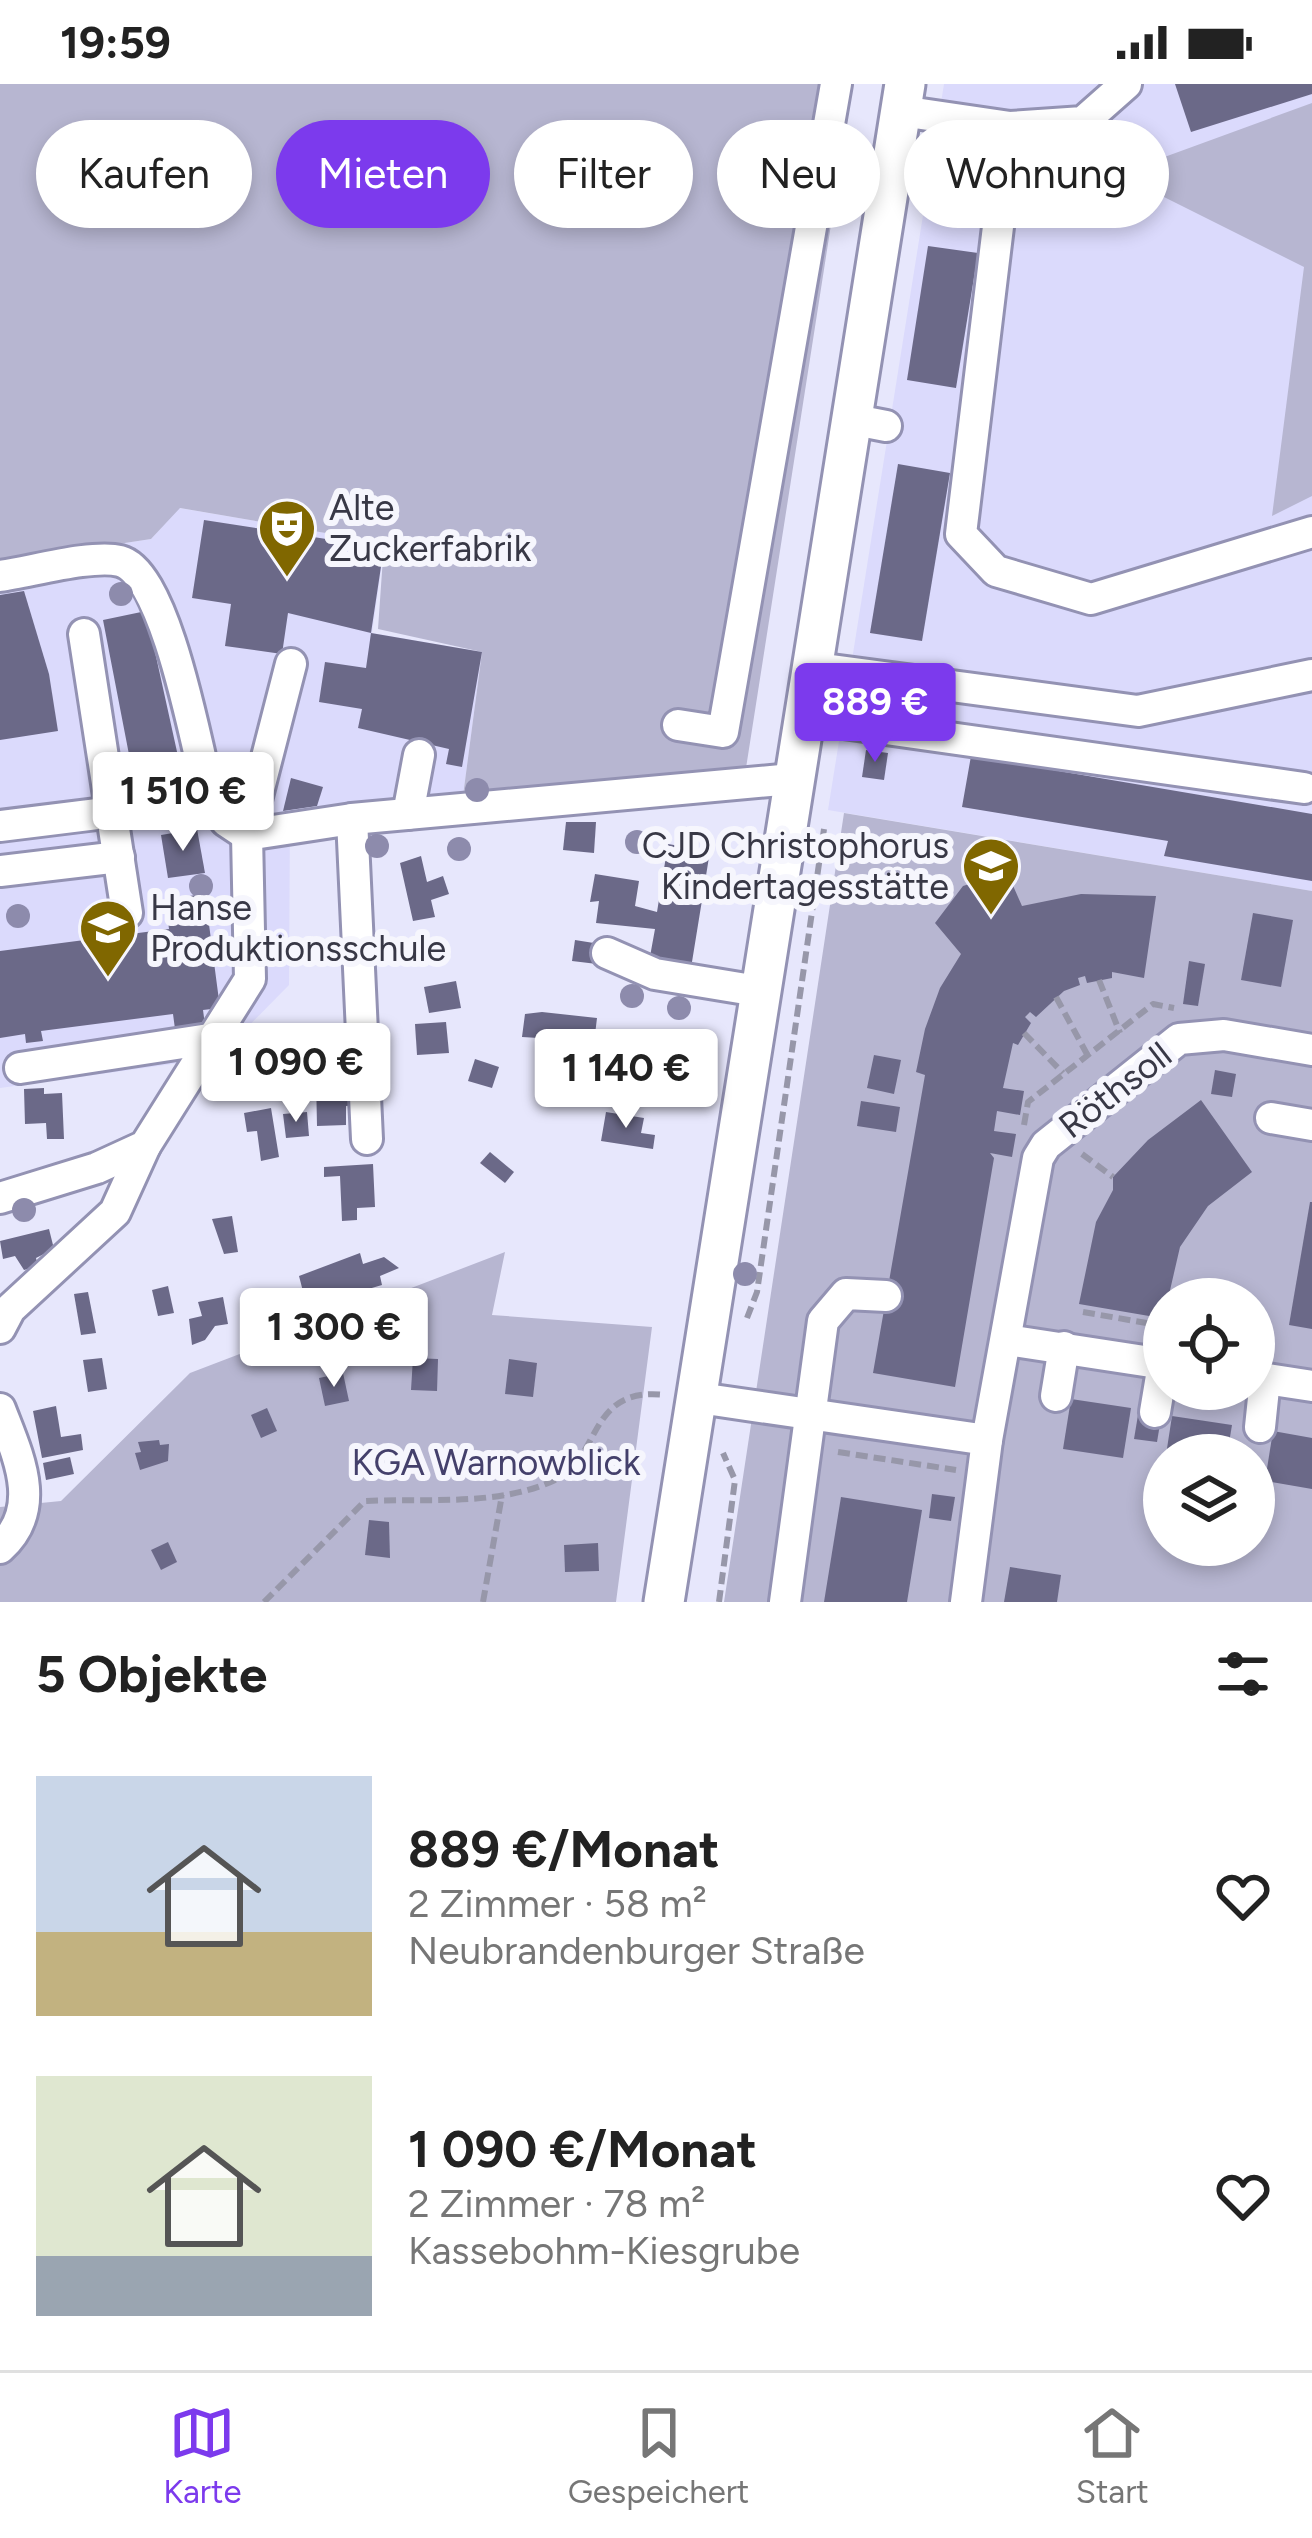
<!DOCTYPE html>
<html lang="de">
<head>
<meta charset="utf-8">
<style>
	:root { --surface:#fff; --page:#f6f6f6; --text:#222; --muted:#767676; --line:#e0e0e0; --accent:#7c3aed }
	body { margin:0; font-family:Figtree,sans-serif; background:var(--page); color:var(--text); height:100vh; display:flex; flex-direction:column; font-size:45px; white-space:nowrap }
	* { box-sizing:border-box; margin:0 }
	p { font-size:39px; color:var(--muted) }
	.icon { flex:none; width:66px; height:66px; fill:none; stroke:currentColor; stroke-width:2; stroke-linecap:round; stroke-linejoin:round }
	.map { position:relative; height:1518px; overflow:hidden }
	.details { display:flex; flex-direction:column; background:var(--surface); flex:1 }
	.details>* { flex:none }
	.hud { position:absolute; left:36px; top:36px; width:1242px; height:108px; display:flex; gap:24px }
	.controls { position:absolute; left:1143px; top:1194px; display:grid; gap:24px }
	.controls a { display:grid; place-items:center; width:132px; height:132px; border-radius:50%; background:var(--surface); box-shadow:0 6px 18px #0003; font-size:60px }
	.price { position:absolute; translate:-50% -102px; padding:0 27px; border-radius:12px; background:#fff; color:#222; font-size:39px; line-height:78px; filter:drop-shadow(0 3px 6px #0008) }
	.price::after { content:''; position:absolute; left:50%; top:72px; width:36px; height:27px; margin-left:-18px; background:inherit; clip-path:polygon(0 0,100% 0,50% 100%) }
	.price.current { background:var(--accent); color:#fff }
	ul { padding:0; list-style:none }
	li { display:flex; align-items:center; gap:36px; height:300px; padding:0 36px }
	li span { display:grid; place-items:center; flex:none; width:336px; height:240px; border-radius:0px; color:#555 }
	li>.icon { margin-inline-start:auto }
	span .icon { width:144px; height:144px; fill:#fffc; stroke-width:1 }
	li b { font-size:51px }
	h2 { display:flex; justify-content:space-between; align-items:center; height:144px; padding:0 36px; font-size:51px }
	.chip { padding:0 42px; border-radius:54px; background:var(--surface); box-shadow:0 6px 18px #0003; font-size:42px; line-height:108px }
	.chip.current { background:var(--accent); color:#fff }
	.status { display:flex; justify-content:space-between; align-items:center; height:84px; padding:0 60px; background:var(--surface); direction:ltr }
	.status svg { height:33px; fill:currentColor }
	.dock { display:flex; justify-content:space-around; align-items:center; height:168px; border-top:3px solid var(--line); background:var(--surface); font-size:33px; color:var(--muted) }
	.dock a { display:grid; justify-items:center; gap:6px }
	.dock .current { color:var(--accent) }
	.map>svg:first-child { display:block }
	.built { fill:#dbdafc }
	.green { fill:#b7b6d1; fill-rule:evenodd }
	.building { fill:#6b6988 }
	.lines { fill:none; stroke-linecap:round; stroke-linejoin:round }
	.minor-casing { stroke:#9392b3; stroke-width:36 }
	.major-casing { stroke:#9392b3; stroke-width:45 }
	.path { stroke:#9797a9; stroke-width:6; stroke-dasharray:12 6; stroke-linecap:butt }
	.minor { stroke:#fff; stroke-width:30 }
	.major { stroke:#fff; stroke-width:39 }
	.tree { fill:#8d8bac }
	.labels { text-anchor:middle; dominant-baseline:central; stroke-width:12; stroke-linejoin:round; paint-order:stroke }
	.poi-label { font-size:36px; fill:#383846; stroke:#f6f6fd; text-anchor:start }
	.street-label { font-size:36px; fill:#383846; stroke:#f6f6fd }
	.park-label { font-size:36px; fill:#44406b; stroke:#f6f6fd }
</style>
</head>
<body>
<div class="status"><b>19:59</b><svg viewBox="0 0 49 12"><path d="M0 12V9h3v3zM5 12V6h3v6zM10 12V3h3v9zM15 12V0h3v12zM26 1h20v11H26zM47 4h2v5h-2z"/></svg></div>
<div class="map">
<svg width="1312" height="1518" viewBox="0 0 1312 1518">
	<rect width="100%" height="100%" fill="#e7e7fc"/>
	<g class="built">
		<polygon points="944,0 1312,0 1312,807 828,726"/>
		<polygon points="179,424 385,459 372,549 482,568 463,712 290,728 289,901 231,960 187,978 0,1004 0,478 151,455"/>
	</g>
	<g class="green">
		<polygon points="0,0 853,0 746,684 463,712 482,568 378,545 384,459 180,424 151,455 0,478"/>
		<polygon points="1312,19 1312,412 1272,432 1304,183 1118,90"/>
		<path d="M844 729 1312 807V1518H724ZM1164 1215H1254V1305H1164ZM1164 1371H1254V1461H1164Z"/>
		<polygon points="505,1168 492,1231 652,1243 616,1518 0,1518 0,1423 61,1417 190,1289"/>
	</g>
	<g class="building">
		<polygon points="1175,0 1312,0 1312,10 1191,48"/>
		<polygon points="928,162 978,169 956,304 907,296"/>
		<polygon points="898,380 950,389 922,557 870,549"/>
		<polygon points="204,436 339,457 337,469 382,476 371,549 482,568 462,683 446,680 449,665 358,644 362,625 319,618 325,578 366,584 371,549 288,529 282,570 225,562 231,520 192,514"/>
		<polygon points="24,507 49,590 58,647 0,656 0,511"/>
		<polygon points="146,527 185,704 162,709 156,680 132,686 103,536"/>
		<polygon points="866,666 888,669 884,696 862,693"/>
		<polygon points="971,672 1312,730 1312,797 1164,772 1168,757 962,723"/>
		<polygon points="291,694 323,703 317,722 283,727"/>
		<polygon points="566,738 596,738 594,769 563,766"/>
		<polygon points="197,745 205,789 168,794 161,751"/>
		<polygon points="668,760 710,767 691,884 649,878 655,845 596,839 599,817 590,818 595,790 639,797 635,822 657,828"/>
		<polygon points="421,772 427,798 443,792 449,810 431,816 435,833 413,837 400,779"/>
		<polygon points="1007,788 1022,822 1081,810 1156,812 1144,894 1112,888 1112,894 1087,899 1085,892 1078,894 1080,901 1064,907 1036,933 1030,928 1025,933 1031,939 1018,961 1013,959 1003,1004 1024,1007 1020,1031 997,1027 994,1047 1016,1050 1012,1073 990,1069 994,1074 955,1303 873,1289 925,991 916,988 925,945 940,904 961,870 935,839 963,802"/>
		<polygon points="205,810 220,924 203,926 205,941 175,945 173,930 41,947 43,957 26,959 25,950 0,954 0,867 169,845 165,815"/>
		<polygon points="1253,829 1293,836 1281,903 1241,896"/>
		<polygon points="575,856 600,860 597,880 572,877"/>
		<polygon points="1189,877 1205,880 1198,922 1183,920"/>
		<polygon points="456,897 461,924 429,929 424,903"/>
		<polygon points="542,928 597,934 590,992 535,986 539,954 522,953 525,930"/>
		<polygon points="446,938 449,969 417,971 415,940"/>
		<polygon points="288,945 293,977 229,987 226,966 250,962 249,952"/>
		<polygon points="354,962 355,1021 346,1022 346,1041 317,1042 316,993 340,993 339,963"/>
		<polygon points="874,971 901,976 894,1010 867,1004"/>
		<polygon points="475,975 499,983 492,1004 468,997"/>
		<polygon points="1215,986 1236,990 1232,1013 1211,1010"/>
		<polygon points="627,995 650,999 646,1022 623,1018"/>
		<polygon points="44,1004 44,1010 62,1009 64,1055 47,1055 46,1039 25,1040 24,1005"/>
		<polygon points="1201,1016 1252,1088 1208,1122 1180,1163 1168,1215 1158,1218 1155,1233 1079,1220 1096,1138 1113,1106 1113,1093 1148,1056"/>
		<polygon points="861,1017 900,1023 896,1048 857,1042"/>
		<polygon points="271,1024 279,1073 261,1077 257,1047 247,1048 244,1029"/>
		<polygon points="307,1028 309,1052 286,1054 283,1030"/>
		<polygon points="606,1028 644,1034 641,1049 655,1051 653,1065 601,1057"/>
		<polygon points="490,1068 514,1088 505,1099 480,1079"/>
		<polygon points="373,1080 375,1123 357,1124 357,1136 342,1137 340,1092 324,1093 324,1083"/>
		<polygon points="1310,1118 1312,1118 1312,1245 1289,1241"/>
		<polygon points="232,1132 238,1168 224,1170 212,1135"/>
		<polygon points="49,1145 54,1165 36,1174 38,1182 24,1186 15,1172 3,1175 0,1157"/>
		<polygon points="360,1169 363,1180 384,1173 399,1184 380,1192 382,1201 307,1223 299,1192"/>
		<polygon points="168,1202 174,1229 158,1232 152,1206"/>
		<polygon points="88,1208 96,1249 81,1251 74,1210"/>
		<polygon points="223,1213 228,1240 215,1242 205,1256 192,1261 189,1235 202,1232 198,1218"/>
		<polygon points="102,1274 107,1305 88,1308 83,1276"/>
		<polygon points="413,1274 438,1275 437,1307 411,1306"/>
		<polygon points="509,1275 537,1279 533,1313 505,1310"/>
		<polygon points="343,1289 349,1317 325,1322 319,1294"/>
		<polygon points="1071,1315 1131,1324 1123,1374 1063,1365"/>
		<polygon points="56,1322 61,1353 81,1350 83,1366 42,1374 33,1327"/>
		<polygon points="267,1324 277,1347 261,1354 251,1331"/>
		<polygon points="1139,1325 1162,1328 1157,1358 1134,1355"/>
		<polygon points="1172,1332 1232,1341 1227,1371 1166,1371"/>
		<polygon points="1273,1347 1312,1354 1312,1405 1265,1397"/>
		<polygon points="159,1356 160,1361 169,1360 168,1377 140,1386 135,1369 141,1368 138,1358"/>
		<polygon points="70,1373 74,1390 46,1396 43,1379"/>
		<polygon points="932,1410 955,1413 951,1437 929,1434"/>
		<polygon points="841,1413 922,1426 907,1518 824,1518"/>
		<polygon points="369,1436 389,1438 390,1474 365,1471"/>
		<polygon points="168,1458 177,1478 161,1486 151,1466"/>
		<polygon points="598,1459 599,1487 565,1488 564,1461"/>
		<polygon points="1010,1483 1061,1491 1057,1518 1004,1518"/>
	</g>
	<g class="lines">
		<g class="minor-casing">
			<g id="minor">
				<polyline points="901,27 1010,43 961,450 996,487 1091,515 1312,448"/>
				<polyline points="1010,43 1083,38 1126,0"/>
				<polyline points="850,335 886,342"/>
				<path d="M0 492C30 488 93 470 120 477 167 489 198 670 210 716L226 737 247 751 352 735 792 695"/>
				<polyline points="84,550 127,829"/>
				<polyline points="809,583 1138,627 1312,591"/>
				<polyline points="801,633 1304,704"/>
				<polyline points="678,641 723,648 836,0"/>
				<polyline points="408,730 419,671"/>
				<polyline points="352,735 367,1055"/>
				<polyline points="0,742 210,716"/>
				<polyline points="0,787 119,773"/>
				<polyline points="607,869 655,890 758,907"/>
				<polyline points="20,984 209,955"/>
				<polyline points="1271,1034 1312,1041"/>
				<polyline points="0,1114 97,1084 145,1062 250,895 247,751 291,580"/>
				<polyline points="0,1244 10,1225 115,1128 145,1062"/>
				<polyline points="1007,1256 1164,1280"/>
				<polyline points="1254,1293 1312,1302"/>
				<polyline points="1056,1312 1064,1263"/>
				<polyline points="699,1314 987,1356"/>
				<path d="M0 1325C18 1372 44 1424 0 1464"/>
				<polyline points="1155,1328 1163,1280"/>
				<polyline points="1260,1343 1265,1295"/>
				<polyline points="785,1518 823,1237 846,1210 886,1212"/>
				<polyline points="966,1518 987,1356 1038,1074 1046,1061 1179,955 1224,951 1312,966"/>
			</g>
		</g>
		<g class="major-casing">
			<polyline id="major" points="664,1518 905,0"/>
		</g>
		<g class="path">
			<polyline points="1099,896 1120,949"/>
			<polyline points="1056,913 1088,972"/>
			<polyline points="1024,949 1063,989"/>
			<polyline points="1024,1041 1028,1018 1153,920 1174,924"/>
			<polyline points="1082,1070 1113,1093"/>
			<polyline points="1083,1228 1152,1240 1150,1247"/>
			<polyline points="747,1234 757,1208 824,745"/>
			<polyline points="1185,1307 1231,1315"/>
			<polyline points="838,1368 956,1386"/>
			<path d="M264 1518 365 1417C425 1414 501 1423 557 1395 601 1373 588 1302 665 1311"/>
			<polyline points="483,1518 502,1411"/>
			<polyline points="719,1518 735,1396 723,1369"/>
		</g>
		<use href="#minor" class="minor"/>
		<use href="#major" class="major"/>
	</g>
	<g class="tree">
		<circle cx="121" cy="510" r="12"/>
		<circle cx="477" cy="706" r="12"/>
		<circle cx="190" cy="734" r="12"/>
		<circle cx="637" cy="758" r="12"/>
		<circle cx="377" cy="762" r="12"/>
		<circle cx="459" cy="765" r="12"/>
		<circle cx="201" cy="802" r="12"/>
		<circle cx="18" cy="832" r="12"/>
		<circle cx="632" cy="912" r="12"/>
		<circle cx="679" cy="924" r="12"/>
		<circle cx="24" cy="1126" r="12"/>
		<circle cx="745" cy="1190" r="12"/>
	</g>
	<defs>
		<g id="theatre-pin" transform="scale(3)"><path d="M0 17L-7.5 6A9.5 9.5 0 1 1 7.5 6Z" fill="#806700" stroke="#f6f6fd"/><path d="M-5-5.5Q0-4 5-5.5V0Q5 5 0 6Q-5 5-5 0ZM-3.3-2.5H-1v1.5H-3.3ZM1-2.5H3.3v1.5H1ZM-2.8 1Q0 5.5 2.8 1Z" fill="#fff"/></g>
		<g id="school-pin" transform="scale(3)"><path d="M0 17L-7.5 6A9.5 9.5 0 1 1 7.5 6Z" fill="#806700" stroke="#f6f6fd"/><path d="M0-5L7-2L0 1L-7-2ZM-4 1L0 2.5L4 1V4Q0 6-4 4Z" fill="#fff"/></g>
	</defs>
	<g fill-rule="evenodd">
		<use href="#theatre-pin" x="287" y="444"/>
		<use href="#school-pin" x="991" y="782"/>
		<use href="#school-pin" x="108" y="844"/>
	</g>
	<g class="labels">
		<g class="poi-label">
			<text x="329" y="423">Alte<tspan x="329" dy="41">Zuckerfabrik</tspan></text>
			<text x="949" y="761" text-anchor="end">CJD Christophorus<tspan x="949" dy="41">Kindertagesstätte</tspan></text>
			<text x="150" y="823">Hanse<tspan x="150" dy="41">Produktionsschule</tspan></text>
		</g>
		<g class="street-label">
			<text transform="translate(1115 1006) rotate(-38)">Röthsoll</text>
		</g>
		<g class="park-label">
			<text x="496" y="1378">KGA Warnowblick</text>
		</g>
	</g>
</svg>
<div class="controls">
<a><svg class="icon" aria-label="locate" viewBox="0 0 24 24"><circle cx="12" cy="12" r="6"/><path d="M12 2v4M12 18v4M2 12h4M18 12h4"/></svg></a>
<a><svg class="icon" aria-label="layers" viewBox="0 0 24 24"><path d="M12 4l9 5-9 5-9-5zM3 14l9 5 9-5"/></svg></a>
</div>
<b class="price current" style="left:875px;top:681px">889 €</b>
<b class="price" style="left:183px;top:770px">1 510 €</b>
<b class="price" style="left:296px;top:1041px">1 090 €</b>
<b class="price" style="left:626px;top:1047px">1 140 €</b>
<b class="price" style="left:334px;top:1306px">1 300 €</b>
<div class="hud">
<a class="chip">Kaufen</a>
<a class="chip current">Mieten</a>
<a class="chip">Filter</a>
<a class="chip">Neu</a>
<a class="chip">Wohnung</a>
</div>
</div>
<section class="details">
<h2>5 Objekte<svg class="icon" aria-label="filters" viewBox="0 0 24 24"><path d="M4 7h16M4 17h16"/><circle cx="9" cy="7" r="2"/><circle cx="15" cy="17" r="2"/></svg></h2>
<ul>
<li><span style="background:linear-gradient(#c9d6e8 65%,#c2b280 0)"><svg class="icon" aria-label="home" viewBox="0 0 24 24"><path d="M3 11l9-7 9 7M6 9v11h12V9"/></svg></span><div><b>889 €/Monat</b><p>2 Zimmer · 58 m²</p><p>Neubrandenburger Straße</p></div><svg class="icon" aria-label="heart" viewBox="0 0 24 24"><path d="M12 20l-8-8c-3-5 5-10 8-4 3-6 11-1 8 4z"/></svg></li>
<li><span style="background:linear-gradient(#dfe7d0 75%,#9aa5b1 0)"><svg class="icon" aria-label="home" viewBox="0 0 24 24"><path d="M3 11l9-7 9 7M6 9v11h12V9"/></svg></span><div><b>1 090 €/Monat</b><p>2 Zimmer · 78 m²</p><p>Kassebohm-Kiesgrube</p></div><svg class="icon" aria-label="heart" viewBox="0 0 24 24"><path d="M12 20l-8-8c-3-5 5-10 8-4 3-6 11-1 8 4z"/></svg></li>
</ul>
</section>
<nav class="dock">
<a class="current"><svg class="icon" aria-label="map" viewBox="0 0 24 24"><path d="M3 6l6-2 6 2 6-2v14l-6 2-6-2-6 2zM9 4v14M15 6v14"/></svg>Karte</a>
<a><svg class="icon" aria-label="saved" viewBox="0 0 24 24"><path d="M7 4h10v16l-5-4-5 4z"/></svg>Gespeichert</a>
<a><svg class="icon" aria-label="home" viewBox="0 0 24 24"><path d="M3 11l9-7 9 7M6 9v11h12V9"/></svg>Start</a>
</nav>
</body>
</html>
